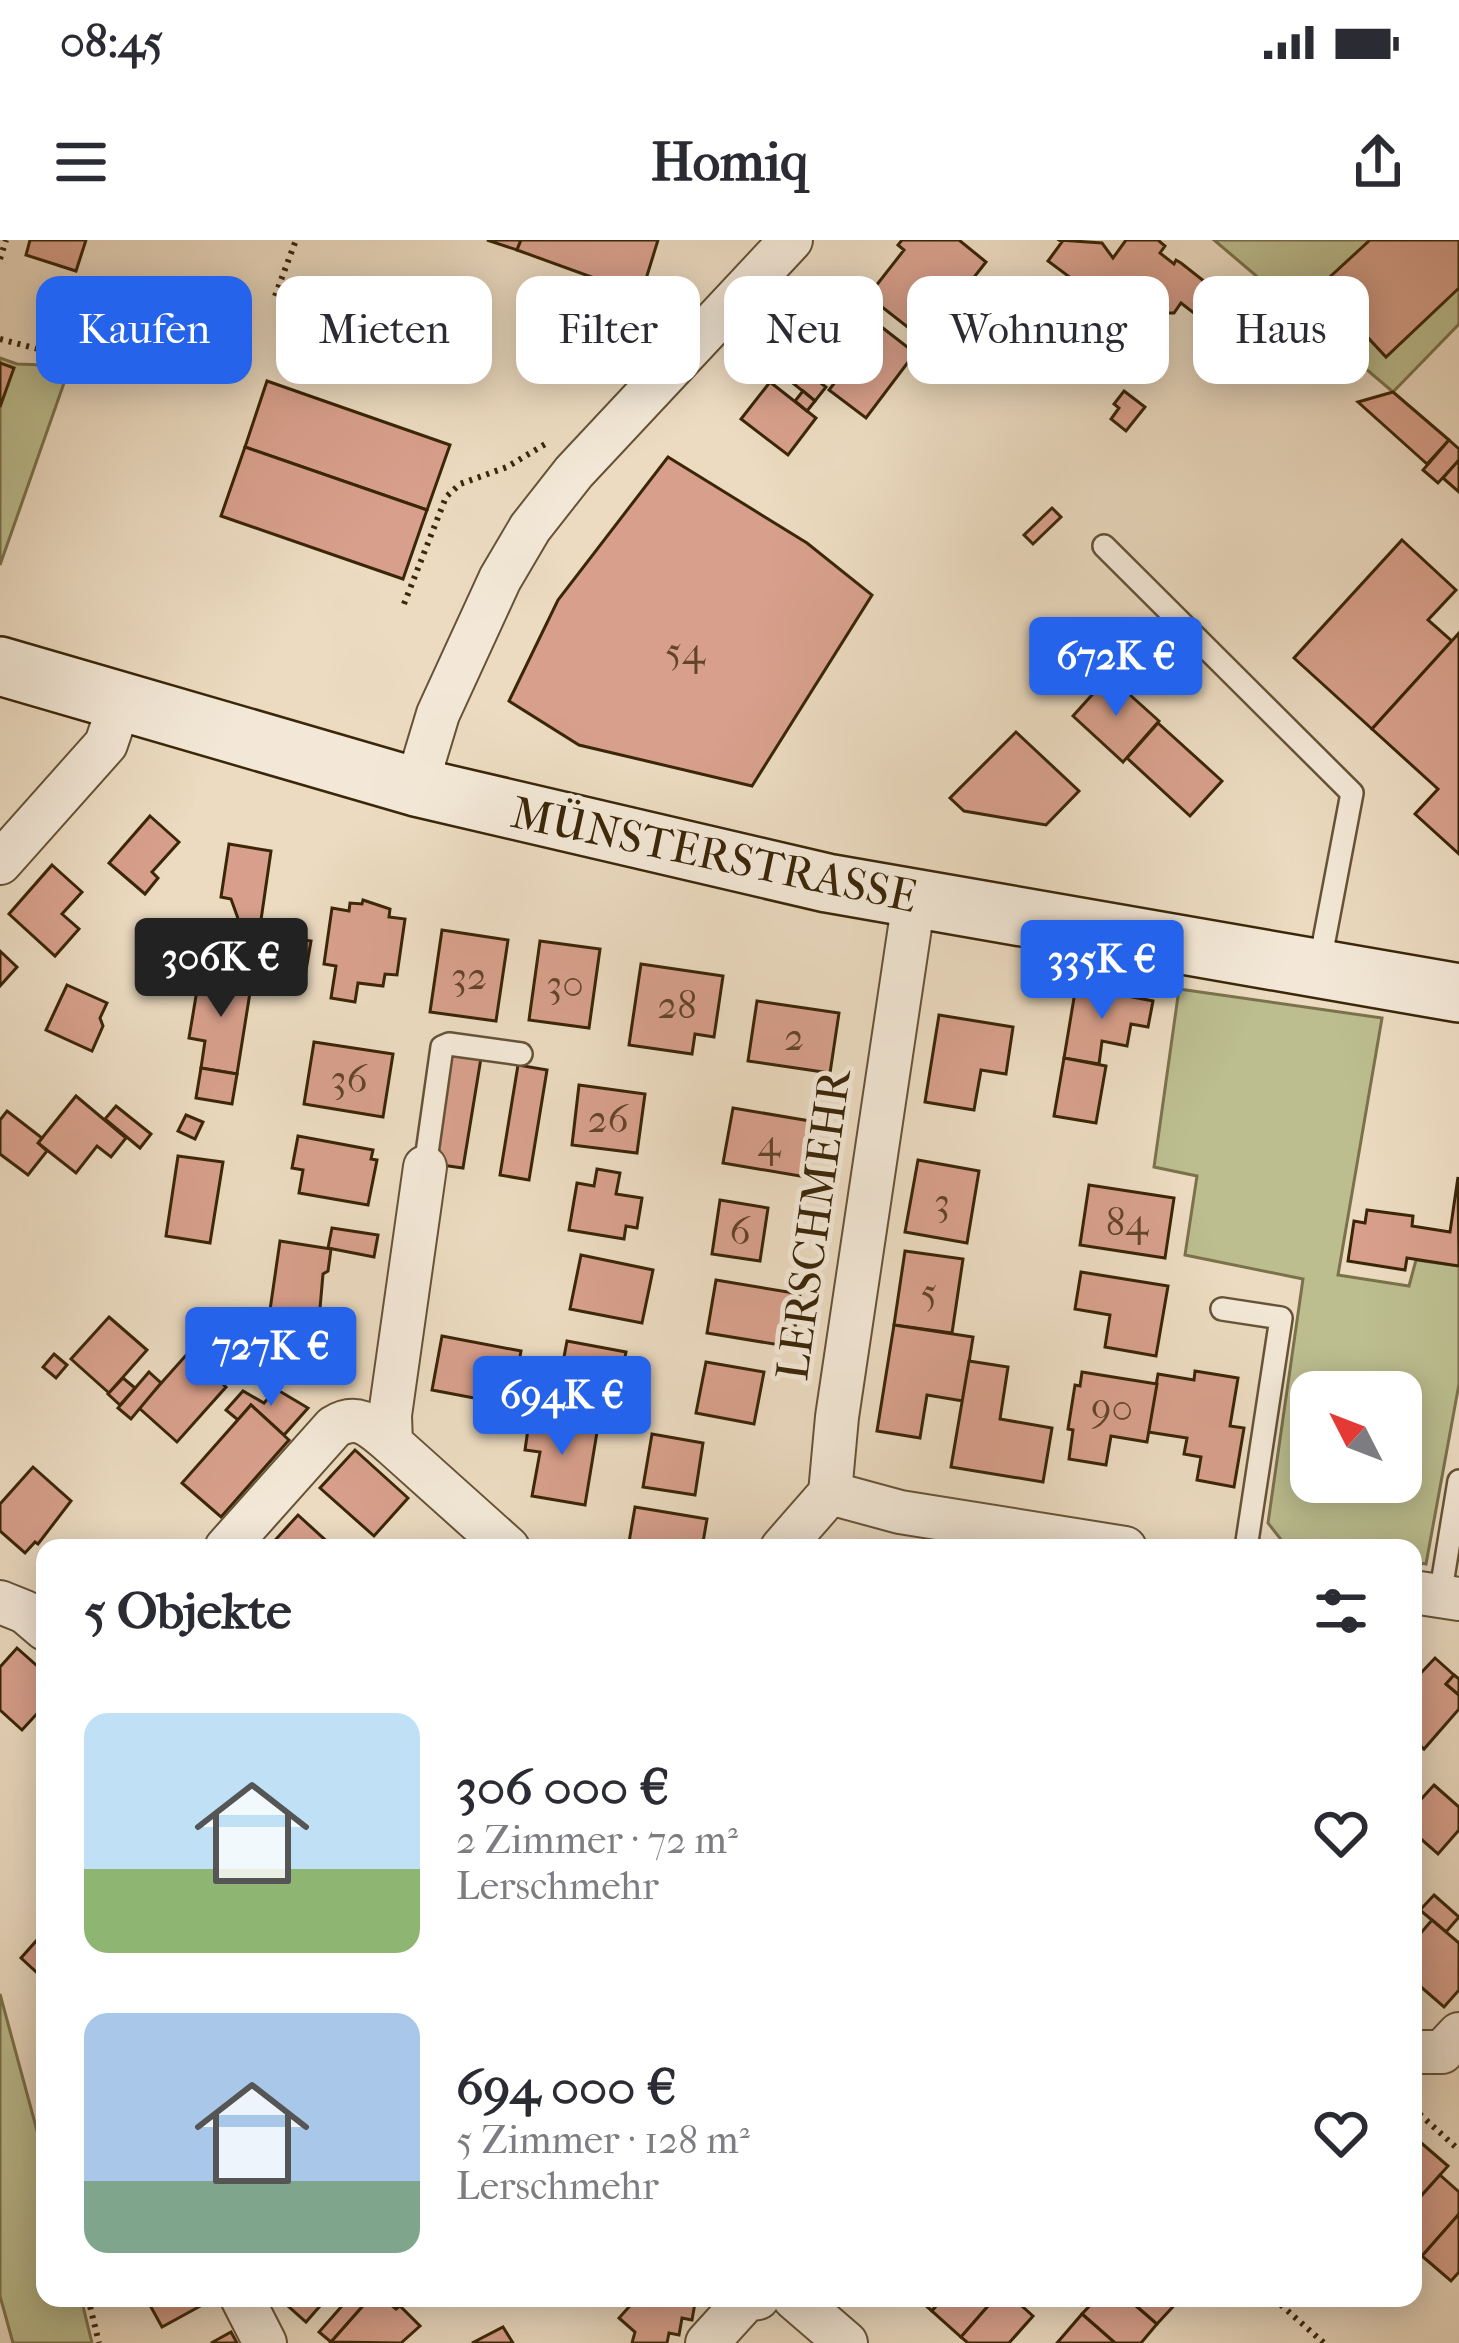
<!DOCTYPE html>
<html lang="de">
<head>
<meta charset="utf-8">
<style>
	:root { --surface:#fff; --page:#f2f2f3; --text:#2b2b33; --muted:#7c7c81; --accent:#2563eb }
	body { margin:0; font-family:"IM FELL French Canon",serif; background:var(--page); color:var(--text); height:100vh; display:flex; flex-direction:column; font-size:45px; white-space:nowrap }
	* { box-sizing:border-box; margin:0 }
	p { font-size:39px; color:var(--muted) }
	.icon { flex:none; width:66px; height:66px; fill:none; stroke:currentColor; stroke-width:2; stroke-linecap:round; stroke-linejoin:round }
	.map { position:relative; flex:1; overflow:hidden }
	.sheet { position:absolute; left:36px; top:1299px; width:1386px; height:768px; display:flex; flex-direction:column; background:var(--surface); border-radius:24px; box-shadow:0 6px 30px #0003 }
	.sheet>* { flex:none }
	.hud { position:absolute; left:36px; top:36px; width:1389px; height:108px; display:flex; gap:24px }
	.needle { width:78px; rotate:312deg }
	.fabs { position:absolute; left:1290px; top:1131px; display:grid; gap:24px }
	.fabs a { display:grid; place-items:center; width:132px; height:132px; border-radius:24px; background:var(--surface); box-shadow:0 6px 30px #0003; font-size:60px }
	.price { position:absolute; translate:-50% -102px; padding:0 27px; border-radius:12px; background:var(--accent); color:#fff; font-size:39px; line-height:78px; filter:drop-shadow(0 3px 6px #0008) }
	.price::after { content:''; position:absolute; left:50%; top:72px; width:36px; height:27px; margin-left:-18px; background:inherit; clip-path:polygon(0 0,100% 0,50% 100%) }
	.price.on { background:#222; color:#fff }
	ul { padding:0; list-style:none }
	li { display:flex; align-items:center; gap:36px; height:300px; padding:0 48px }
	li span { display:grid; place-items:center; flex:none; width:336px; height:240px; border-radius:24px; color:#555 }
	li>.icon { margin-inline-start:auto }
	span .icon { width:144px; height:144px; fill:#fffc; stroke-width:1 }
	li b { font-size:51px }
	h2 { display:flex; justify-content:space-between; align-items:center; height:144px; padding:0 48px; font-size:51px }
	.pill { padding:0 42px; border-radius:24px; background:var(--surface); box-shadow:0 6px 30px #0003; font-size:42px; line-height:108px }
	.pill.on { background:var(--accent); color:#fff }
	.status { display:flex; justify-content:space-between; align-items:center; height:84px; padding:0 60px; background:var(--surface); direction:ltr }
	.status svg { height:33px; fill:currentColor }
	header { display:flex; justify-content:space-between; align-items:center; height:156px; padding:0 48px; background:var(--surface); font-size:54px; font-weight:700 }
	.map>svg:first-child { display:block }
	.green { fill:#bcbe90; stroke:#7b724c; stroke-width:3; fill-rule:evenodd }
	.building { fill:#d8a08c; stroke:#3a2608; stroke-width:3 }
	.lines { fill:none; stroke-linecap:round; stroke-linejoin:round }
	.lane-casing { stroke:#665336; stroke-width:26 }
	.street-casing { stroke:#665336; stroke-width:46 }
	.secondary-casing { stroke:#3a2608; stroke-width:62 }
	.path { stroke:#3a2608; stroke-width:6; stroke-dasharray:3 6; stroke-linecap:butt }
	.lane { stroke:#f3e8d7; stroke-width:21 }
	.street { stroke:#f3e8d7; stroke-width:42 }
	.secondary { stroke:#f3e8d7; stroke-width:57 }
	.labels { text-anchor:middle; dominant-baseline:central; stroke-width:10; stroke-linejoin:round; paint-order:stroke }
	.number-label { font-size:39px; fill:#624429 }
	.street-label { font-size:45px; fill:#3a2608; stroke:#f3e8d7 }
</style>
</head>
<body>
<div class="status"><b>08:45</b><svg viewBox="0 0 49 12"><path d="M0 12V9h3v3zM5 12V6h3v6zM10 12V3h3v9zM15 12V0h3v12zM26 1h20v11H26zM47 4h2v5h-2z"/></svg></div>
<header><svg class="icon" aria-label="menu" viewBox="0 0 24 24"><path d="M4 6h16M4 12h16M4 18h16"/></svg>Homiq<svg class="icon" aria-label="share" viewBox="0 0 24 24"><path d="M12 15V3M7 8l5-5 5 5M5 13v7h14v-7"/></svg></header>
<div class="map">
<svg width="1459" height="2103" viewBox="0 0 1459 2103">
	<rect width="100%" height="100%" fill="#ecdbc1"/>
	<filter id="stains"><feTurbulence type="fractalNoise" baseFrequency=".00167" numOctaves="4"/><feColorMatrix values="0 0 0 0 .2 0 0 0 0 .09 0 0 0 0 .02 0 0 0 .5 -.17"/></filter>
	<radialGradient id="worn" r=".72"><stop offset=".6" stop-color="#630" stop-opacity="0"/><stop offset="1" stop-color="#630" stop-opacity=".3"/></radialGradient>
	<g class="green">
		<polygon points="1214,0 1459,0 1459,84 1393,152"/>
		<polygon points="0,118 17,124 70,126 0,325"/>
		<path d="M1179 749 1382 778 1338 1035 1409 1046 1416 1020 1459 1026V1144L1426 1324 1413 1322V1308L1286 1306 1268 1283 1303 1039 1185 1015 1197 936 1154 927ZM1311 1152H1401V1242H1311Z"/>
		<polygon points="0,1754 45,1920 45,2058 81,2058 92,2103 13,2103 0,2056"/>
	</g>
	<g class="building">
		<polygon points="30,0 86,0 76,31 26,15"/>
		<polygon points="487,0 521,0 517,10"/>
		<polygon points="521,0 658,0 641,55 517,10"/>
		<polygon points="902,0 959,0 986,22 964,50 950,38 910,89 868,56 904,10 898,5"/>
		<polygon points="1059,0 1102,3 1113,18 1126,0 1158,0 1165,6 1160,13 1174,24 1176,20 1181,23 1214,49 1195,74 1181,63 1174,73 1165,73 1133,48 1115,71 1048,21 1062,2"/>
		<polygon points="1370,0 1459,0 1459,48 1386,117 1320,46"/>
		<polygon points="879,85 915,113 866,178 829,150"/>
		<polygon points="0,123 14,128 0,167"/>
		<polygon points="800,127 826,147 815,161 789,140"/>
		<polygon points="267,141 450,205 427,270 245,207"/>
		<polygon points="770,142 816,178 788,215 741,179"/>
		<polygon points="803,151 815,161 807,171 795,161"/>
		<polygon points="1124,151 1145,167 1126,191 1111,179 1119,168 1114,164"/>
		<polygon points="1393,152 1449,200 1427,224 1358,162"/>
		<polygon points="1449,200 1459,209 1459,220 1438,243 1423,230"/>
		<polygon points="245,207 427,270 403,339 221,276"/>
		<polygon points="668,217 807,303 872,355 752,546 579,505 509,461 558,360"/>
		<polygon points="1459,220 1459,252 1443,238"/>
		<polygon points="1052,268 1061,277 1033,304 1024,295"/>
		<polygon points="1402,300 1456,350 1428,380 1452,401 1372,489 1294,418"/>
		<polygon points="1459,393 1459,614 1415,574 1438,549 1372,489"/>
		<polygon points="1109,436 1159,481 1123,522 1073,476"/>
		<polygon points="1158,483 1222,541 1190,576 1127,518"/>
		<polygon points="1016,492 1079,551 1046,585 964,571 950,558"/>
		<polygon points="150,576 179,602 152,632 158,638 145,654 109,623"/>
		<polygon points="229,604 271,611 261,680 253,686 240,684 231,659 221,657"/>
		<polygon points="52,625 82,652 62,674 79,689 55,716 9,674"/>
		<polygon points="363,660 390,669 389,677 405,679 397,735 385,734 383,746 358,743 355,762 331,758 336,726 324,724 332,668 349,671 350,663 362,664"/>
		<polygon points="442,690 508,700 496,781 430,772"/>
		<polygon points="275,696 311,701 304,742 269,730"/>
		<polygon points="540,701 600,709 589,788 529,780"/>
		<polygon points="0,711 17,727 0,746"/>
		<polygon points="641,724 723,736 714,797 695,794 692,814 629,805"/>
		<polygon points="200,732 252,740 237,834 201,828 205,801 189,798"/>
		<polygon points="67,745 107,763 100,778 103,786 92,811 46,790"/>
		<polygon points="1076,746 1153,761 1148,787 1131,784 1127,806 1102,801 1099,824 1064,818"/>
		<polygon points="757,761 839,773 830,833 748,821"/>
		<polygon points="939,775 1013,787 1006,834 981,830 974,870 925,862"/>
		<polygon points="314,802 393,814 383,877 304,864"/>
		<polygon points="452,814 481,818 463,928 434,924"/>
		<polygon points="1064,818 1106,826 1096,883 1054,876"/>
		<polygon points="518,825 547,830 529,940 500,935"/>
		<polygon points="201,828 237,834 232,864 196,858"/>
		<polygon points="579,845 645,854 637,913 572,905"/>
		<polygon points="76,856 126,898 111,917 97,906 76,933 38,903"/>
		<polygon points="116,866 151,894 140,908 105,879"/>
		<polygon points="733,868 816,882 806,937 723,923"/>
		<polygon points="7,871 42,898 38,903 47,911 28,935 0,914 0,880"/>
		<polygon points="186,875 203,882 195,899 178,891"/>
		<polygon points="298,896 373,910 371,919 377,920 368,965 299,953 303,930 292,928"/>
		<polygon points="178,916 223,922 210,1003 166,996"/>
		<polygon points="918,920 979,931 967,1003 905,992"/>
		<polygon points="597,929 620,933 616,954 642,958 637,988 626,986 624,999 569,990 577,943 594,946"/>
		<polygon points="1458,937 1459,1026 1407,1018 1405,1030 1348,1021 1354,981 1365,983 1367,970 1413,976 1412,986 1450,992"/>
		<polygon points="1089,945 1174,958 1165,1018 1080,1005"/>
		<polygon points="720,960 768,968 760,1021 712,1014"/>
		<polygon points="332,988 378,995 374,1017 328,1008"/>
		<polygon points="280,1001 331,1009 328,1031 323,1034 318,1091 280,1086 282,1072 270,1070"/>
		<polygon points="905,1011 963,1019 952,1093 894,1085"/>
		<polygon points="581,1015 653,1030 642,1083 570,1069"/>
		<polygon points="1081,1032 1168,1046 1156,1116 1105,1107 1110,1075 1075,1069"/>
		<polygon points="716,1040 800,1054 792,1107 707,1093"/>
		<polygon points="109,1077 147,1110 109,1153 71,1119"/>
		<polygon points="894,1085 973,1097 963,1161 927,1155 920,1198 877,1191"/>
		<polygon points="442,1096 521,1111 511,1165 432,1150"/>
		<polygon points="567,1101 626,1112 617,1160 558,1149"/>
		<polygon points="188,1113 226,1147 177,1202 139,1168"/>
		<polygon points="54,1114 67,1125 56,1138 43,1127"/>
		<polygon points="969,1121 1008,1127 1000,1179 1052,1188 1043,1242 951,1227"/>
		<polygon points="706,1122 764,1132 754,1184 696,1173"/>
		<polygon points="1195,1131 1238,1138 1230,1186 1244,1188 1234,1247 1197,1240 1201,1217 1184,1214 1187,1198 1148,1192 1158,1134 1194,1140"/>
		<polygon points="149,1132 161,1143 131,1179 118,1168"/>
		<polygon points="1082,1132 1157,1144 1147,1202 1111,1196 1106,1225 1069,1219 1073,1190 1068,1189 1075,1145 1080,1146"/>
		<polygon points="123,1138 135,1148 120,1165 108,1154"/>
		<polygon points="276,1149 308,1168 284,1195 251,1165 238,1180 226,1170 243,1151 264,1163"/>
		<polygon points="251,1165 289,1200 221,1277 182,1243"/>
		<polygon points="530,1175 598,1186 585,1265 532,1256 540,1212 525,1210"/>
		<polygon points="652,1194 703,1203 695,1255 643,1247"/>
		<polygon points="355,1210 408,1258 374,1296 320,1248"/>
		<polygon points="33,1227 71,1261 38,1304 35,1302 25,1313 0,1291 0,1264"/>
		<polygon points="635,1267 707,1279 702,1308 628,1308"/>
		<polygon points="298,1275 333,1307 333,1308 268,1308"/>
		<polygon points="17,1408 45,1433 45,1465 22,1490 0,1470 0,1427"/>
		<polygon points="1435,1418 1454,1435 1446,1444 1459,1455 1459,1469 1424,1509 1413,1499 1413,1428 1420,1434"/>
		<polygon points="1454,1435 1459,1439 1459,1455 1446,1444"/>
		<polygon points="1434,1545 1459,1567 1459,1590 1438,1614 1413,1592 1413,1568"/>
		<polygon points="1434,1655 1459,1677 1446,1692 1420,1670"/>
		<polygon points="1432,1680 1459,1703 1459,1750 1444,1767 1413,1740 1413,1702"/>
		<polygon points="45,1691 45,1740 21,1718"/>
		<polygon points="1419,1901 1448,1926 1413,1965 1413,1908"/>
		<polygon points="1440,1935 1459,1952 1459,1974 1422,2016 1413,2008 1413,1965"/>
		<polygon points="1459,1974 1459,2032 1451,2041 1422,2016"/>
		<polygon points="146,2058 215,2058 162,2087"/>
		<polygon points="279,2058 327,2058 306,2082"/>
		<polygon points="349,2058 362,2067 331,2102 319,2092"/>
		<polygon points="370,2058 383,2058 396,2069 400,2066 420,2086 401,2103 331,2102"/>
		<polygon points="637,2058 711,2058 705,2065 695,2063 692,2080 682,2078 679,2095 669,2093 667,2103 632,2103 635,2092 619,2078"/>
		<polygon points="917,2058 943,2058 932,2071"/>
		<polygon points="943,2058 995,2058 961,2097 932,2071"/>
		<polygon points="995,2058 1013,2058 1033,2076 1009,2103 968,2103 961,2097"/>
		<polygon points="1097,2058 1127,2058 1157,2084 1141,2103 1115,2103 1082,2074"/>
		<polygon points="1127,2058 1181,2058 1157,2084"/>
		<polygon points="1082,2074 1115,2103 1057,2103"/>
		<polygon points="503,2087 513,2103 472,2103"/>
		<polygon points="231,2092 237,2103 211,2103"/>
	</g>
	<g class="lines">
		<g class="lane-casing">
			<g id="lane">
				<polyline points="1104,306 1352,553 1319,727"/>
				<polyline points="425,927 442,807 449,804 521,814"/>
				<polyline points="1222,1069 1281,1078 1246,1308"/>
				<polyline points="1440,1356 1459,1241"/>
			</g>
		</g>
		<g class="street-casing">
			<g id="street">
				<polyline points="416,547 438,474 500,339 530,288 574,232 791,0"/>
				<polyline points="0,623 106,504 120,463"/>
				<polyline points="425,927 390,1175 391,1203 508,1308"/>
				<polyline points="830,1253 900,1272 1125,1308"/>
				<path d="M226 1308 334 1187C358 1172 372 1187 391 1203"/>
				<polyline points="782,1308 830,1253 837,1177 914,660"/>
				<polyline points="1413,1352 1459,1359"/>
				<polyline points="0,1362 25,1372 45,1389"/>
				<polyline points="1413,1812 1442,1812 1459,1794"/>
				<polyline points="242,2058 265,2103"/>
				<polyline points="794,2058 846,2103"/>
				<polyline points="707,2103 746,2060 758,2058"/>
			</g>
		</g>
		<g class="secondary-casing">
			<polyline id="secondary" points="0,426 416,547 827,643 1459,753"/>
		</g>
		<g class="path">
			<polyline points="0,19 6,0"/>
			<polyline points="275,56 296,0"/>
			<polyline points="0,99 80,120"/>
			<polyline points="404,364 446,257 460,244 507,227 547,203"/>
			<polyline points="1413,1868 1459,1910"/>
			<polyline points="88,2058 99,2103"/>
			<polyline points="1287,2058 1281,2065 1324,2103"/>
		</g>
		<use href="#lane" class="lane"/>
		<use href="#street" class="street"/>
		<use href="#secondary" class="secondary"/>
	</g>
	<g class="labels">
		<g class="number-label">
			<text x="685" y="411">54</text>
			<text x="469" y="736">32</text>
			<text x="565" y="744">30</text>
			<text x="677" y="765">28</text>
			<text x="794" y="797">2</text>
			<text x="349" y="839">36</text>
			<text x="608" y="879">26</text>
			<text x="769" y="903">4</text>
			<text x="942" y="962">3</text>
			<text x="1127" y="982">84</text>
			<text x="740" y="991">6</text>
			<text x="929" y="1052">5</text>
			<text x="1112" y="1168">90</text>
		</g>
		<g class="street-label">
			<text transform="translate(714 615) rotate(12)">MÜNSTERSTRASSE</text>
			<text transform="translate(814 985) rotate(-82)">LERSCHMEHR</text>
		</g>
	</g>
	<rect width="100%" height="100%" filter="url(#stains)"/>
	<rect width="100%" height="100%" fill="url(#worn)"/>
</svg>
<div class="fabs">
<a><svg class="needle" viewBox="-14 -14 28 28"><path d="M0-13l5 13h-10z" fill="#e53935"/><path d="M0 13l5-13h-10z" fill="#7c7c81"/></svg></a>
</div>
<b class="price" style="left:1116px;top:479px">672K €</b>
<b class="price on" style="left:221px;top:780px">306K €</b>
<b class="price" style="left:1102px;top:782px">335K €</b>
<b class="price" style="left:271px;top:1169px">727K €</b>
<b class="price" style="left:562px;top:1218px">694K €</b>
<div class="hud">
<a class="pill on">Kaufen</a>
<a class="pill">Mieten</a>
<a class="pill">Filter</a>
<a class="pill">Neu</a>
<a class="pill">Wohnung</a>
<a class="pill">Haus</a>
</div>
<section class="sheet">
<h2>5 Objekte<svg class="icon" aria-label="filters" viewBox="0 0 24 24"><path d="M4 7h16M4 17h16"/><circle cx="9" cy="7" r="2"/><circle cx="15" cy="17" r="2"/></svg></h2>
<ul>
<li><span style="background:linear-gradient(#bfe0f5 65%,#8fb573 0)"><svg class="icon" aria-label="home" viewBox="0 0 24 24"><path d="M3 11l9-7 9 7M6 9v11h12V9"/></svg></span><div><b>306 000 €</b><p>2 Zimmer · 72 m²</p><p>Lerschmehr</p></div><svg class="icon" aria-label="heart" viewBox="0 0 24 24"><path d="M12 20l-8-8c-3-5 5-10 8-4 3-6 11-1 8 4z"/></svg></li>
<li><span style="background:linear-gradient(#a9c7e8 70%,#7fa58c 0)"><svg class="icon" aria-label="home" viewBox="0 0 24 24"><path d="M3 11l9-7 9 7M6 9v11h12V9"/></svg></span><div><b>694 000 €</b><p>5 Zimmer · 128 m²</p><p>Lerschmehr</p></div><svg class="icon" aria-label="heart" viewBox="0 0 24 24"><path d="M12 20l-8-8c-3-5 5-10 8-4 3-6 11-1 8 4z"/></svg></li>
</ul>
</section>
</div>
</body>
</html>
